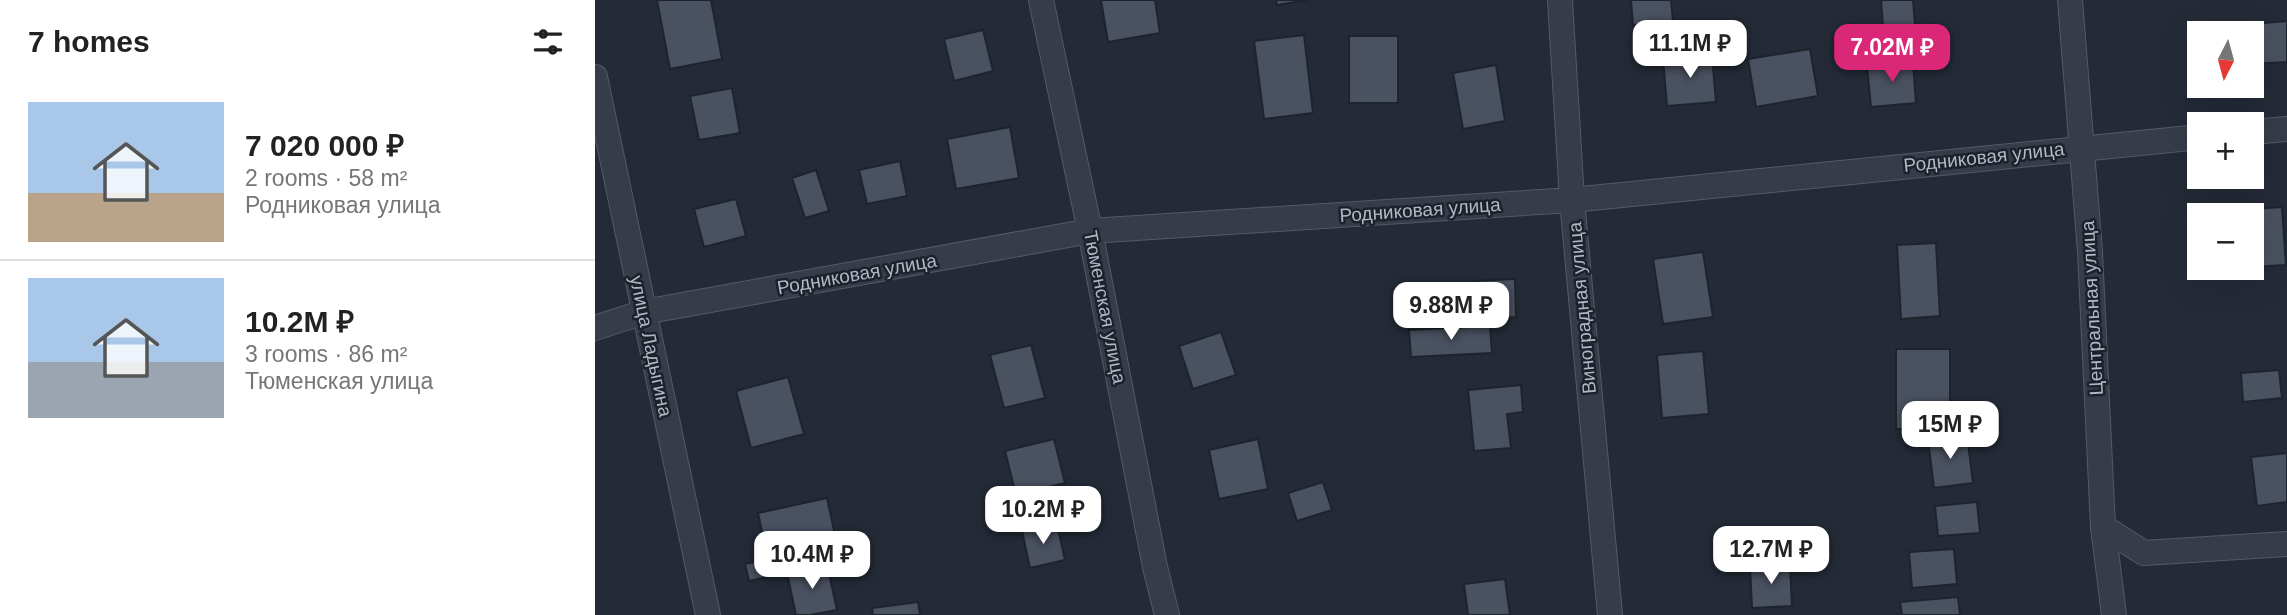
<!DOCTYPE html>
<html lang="en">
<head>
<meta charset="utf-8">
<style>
	:root { --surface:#fff; --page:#f6f6f6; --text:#222; --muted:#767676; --line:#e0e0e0; --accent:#db2777 }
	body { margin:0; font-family:Arial,sans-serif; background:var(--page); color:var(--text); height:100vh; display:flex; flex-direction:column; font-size:26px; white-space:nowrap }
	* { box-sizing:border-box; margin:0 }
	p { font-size:23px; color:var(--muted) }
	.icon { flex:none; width:38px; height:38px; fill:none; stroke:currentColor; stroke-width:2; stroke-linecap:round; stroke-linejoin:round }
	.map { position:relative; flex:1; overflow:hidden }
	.sheet { display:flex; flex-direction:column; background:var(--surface); width:595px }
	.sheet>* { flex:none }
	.needle { width:46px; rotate:186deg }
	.tools { position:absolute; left:1592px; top:21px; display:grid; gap:14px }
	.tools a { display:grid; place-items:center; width:77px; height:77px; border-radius:0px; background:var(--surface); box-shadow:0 7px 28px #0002; font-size:35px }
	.price { position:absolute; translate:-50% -60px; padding:0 16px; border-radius:14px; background:#fff; color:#222; font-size:23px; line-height:46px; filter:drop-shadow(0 2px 4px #0008) }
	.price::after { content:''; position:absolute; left:50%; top:42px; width:21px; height:16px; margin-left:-10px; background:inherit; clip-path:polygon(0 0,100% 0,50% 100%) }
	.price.active { background:var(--accent); color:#fff }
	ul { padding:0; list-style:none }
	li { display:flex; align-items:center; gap:21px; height:175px; padding:0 28px }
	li+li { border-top:2px solid var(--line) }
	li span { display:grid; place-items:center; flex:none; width:196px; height:140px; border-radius:0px; color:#555 }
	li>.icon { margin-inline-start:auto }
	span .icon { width:84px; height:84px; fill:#fffc; stroke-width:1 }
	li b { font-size:30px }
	h2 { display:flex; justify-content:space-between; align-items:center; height:84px; padding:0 28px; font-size:30px }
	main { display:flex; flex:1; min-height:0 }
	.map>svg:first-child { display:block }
	.building { fill:#4a5160; stroke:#1e242e; stroke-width:2 }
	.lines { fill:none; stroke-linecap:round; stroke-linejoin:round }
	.minor-casing { stroke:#555a65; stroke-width:26 }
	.minor { stroke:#373d48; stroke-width:24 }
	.labels { text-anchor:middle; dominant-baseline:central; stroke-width:5; stroke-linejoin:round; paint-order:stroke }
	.street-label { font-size:19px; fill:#b2b7c4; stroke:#1c222c }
</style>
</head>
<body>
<main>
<section class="sheet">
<h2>7 homes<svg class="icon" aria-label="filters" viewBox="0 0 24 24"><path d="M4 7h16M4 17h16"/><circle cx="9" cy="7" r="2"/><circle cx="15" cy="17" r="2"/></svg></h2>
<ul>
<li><span style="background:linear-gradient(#a9c7e8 65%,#b9a48a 0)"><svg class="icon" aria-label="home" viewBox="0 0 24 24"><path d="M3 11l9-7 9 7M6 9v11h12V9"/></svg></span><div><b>7 020 000 ₽</b><p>2 rooms · 58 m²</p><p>Родниковая улица</p></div></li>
<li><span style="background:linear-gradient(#a9c7e8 60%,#9aa5b1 0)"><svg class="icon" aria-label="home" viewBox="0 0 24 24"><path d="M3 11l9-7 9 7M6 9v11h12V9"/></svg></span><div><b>10.2M ₽</b><p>3 rooms · 86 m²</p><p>Тюменская улица</p></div></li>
</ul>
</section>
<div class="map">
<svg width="1692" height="615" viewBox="0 0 1692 615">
	<rect width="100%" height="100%" fill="#242b37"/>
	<g class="building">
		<polygon points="62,0 116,0 127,59 75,69"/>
		<polygon points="506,0 560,0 565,33 513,42"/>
		<polygon points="681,0 713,0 682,5"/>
		<polygon points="1036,0 1076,0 1078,21 1038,25"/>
		<polygon points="1286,0 1318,0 1321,36 1289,38"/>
		<polygon points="1692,21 1692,62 1657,64 1657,33 1635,33 1634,26"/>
		<polygon points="388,30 398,71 359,81 349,39"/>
		<polygon points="709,35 718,113 669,119 659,41"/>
		<rect x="754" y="36" width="49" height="67"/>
		<polygon points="1215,49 1223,96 1161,107 1153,59"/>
		<polygon points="1117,55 1121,102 1072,106 1068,59"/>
		<polygon points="1318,62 1321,103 1276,107 1272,66"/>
		<polygon points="901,65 910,121 868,129 858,73"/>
		<polygon points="137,88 145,133 104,140 95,96"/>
		<polygon points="415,127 424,178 361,189 352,139"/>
		<polygon points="305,161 312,196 272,204 264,170"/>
		<polygon points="221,170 234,211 210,218 197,178"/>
		<polygon points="141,199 151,236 109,247 99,209"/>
		<polygon points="1687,207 1691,265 1657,267 1657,215 1643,215 1643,210"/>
		<polygon points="1341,243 1345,316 1306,319 1302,245"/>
		<polygon points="1108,252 1118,317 1068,324 1058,259"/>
		<polygon points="920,279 921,317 879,319 877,281"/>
		<polygon points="895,326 897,353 816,357 814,330"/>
		<polygon points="626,332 641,375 598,389 584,346"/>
		<polygon points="436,345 450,398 409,408 395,355"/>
		<rect x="1301" y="349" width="54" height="80"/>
		<polygon points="1108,351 1114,414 1067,418 1062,355"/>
		<polygon points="1684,370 1687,398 1648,402 1646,373"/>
		<polygon points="193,377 209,434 156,448 141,391"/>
		<polygon points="926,385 928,412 912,414 916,448 879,451 873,390"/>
		<polygon points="1372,435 1378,483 1339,488 1333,439"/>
		<polygon points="459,439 470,483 421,495 410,451"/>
		<polygon points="663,439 673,489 624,499 614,450"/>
		<polygon points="1692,453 1692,502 1662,506 1656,457"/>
		<polygon points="728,482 737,510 702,521 693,493"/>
		<polygon points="232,498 240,535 171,550 163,513"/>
		<polygon points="1382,502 1385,533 1343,536 1340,506"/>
		<polygon points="462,524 470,560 435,568 427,531"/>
		<polygon points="256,541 260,558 154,581 150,564"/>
		<polygon points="1359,549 1362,584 1317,588 1314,552"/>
		<polygon points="232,564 242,610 215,615 201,615 192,573"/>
		<polygon points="1195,564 1197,606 1157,608 1155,566"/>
		<polygon points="910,579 915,615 873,615 869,584"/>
		<polygon points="1363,597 1365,615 1307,615 1305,602"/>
		<polygon points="323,602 325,615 278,615 277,608"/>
	</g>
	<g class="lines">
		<g class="minor-casing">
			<g id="minor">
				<polyline points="446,0 495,231 560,567 572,615"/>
				<polyline points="965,0 977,200 1015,615"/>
				<polyline points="1475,0 1495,252 1508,527 1519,615"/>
				<polyline points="0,77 113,615"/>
				<polyline points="1657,132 1692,129"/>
				<polyline points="0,328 49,312 495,231 977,200 1605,137"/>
				<polyline points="1508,527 1549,553 1692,544"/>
			</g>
		</g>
		<use href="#minor" class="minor"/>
	</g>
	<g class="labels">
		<g class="street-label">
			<text transform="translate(1389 157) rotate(-6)">Родниковая улица</text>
			<text transform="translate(825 210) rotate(-4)">Родниковая улица</text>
			<text transform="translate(262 274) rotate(-10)">Родниковая улица</text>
			<text transform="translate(510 307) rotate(79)">Тюменская улица</text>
			<text transform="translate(987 308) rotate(-95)">Виноградная улица</text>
			<text transform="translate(1497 308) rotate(-93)">Центральная улица</text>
			<text transform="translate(56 346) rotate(78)">улица Ладыгина</text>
		</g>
	</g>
</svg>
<div class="tools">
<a><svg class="needle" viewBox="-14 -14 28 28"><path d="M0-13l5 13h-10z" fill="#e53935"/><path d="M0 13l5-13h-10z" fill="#767676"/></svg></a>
<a>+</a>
<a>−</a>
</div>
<b class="price" style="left:1095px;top:80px">11.1M ₽</b>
<b class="price active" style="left:1297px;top:84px">7.02M ₽</b>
<b class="price" style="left:856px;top:342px">9.88M ₽</b>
<b class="price" style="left:1355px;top:461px">15M ₽</b>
<b class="price" style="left:448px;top:546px">10.2M ₽</b>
<b class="price" style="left:1176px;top:586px">12.7M ₽</b>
<b class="price" style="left:217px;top:591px">10.4M ₽</b>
</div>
</main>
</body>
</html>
